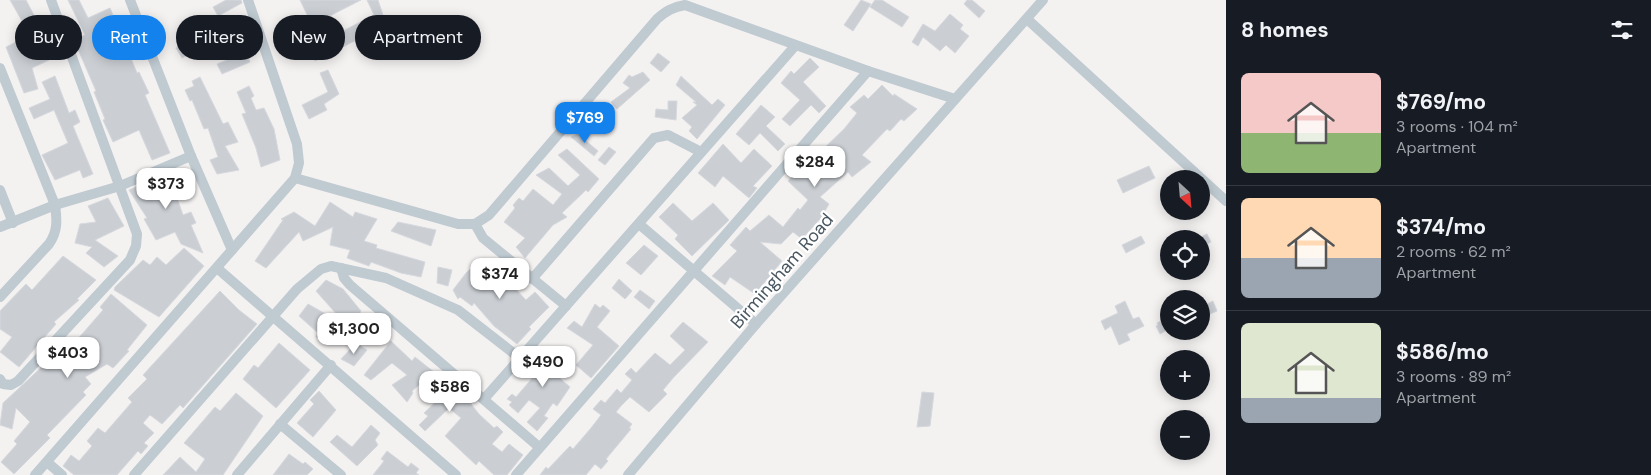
<!DOCTYPE html>
<html lang="en">
<head>
<meta charset="utf-8">
<style>
	:root { --surface:#171b24; --page:#20242c; --text:#f1f3f6; --muted:#9ea1a6; --line:#363941; --accent:#1382ec }
	body { margin:0; font-family:"DM Sans",sans-serif; background:var(--page); color:var(--text); height:100vh; display:flex; flex-direction:column; font-size:19px; white-space:nowrap }
	* { box-sizing:border-box; margin:0 }
	p { font-size:16px; color:var(--muted) }
	.icon { flex:none; width:28px; height:28px; fill:none; stroke:currentColor; stroke-width:2; stroke-linecap:round; stroke-linejoin:round }
	.map { position:relative; flex:1; overflow:hidden }
	.side { display:flex; flex-direction:column; background:var(--surface); width:425px }
	.side>* { flex:none }
	.guide { position:absolute; left:15px; top:15px; width:475px; height:45px; display:flex; gap:10px }
	.needle { width:32px; rotate:154deg }
	.controls { position:absolute; left:1160px; top:170px; display:grid; gap:10px }
	.controls a { display:grid; place-items:center; width:50px; height:50px; border-radius:50%; background:var(--surface); box-shadow:0 2px 12px #0003; font-size:25px }
	.price { position:absolute; translate:-50% -42px; padding:0 11px; border-radius:10px; background:#fff; color:#222; font-size:16px; line-height:32px; filter:drop-shadow(0 1px 2px #0008) }
	.price::after { content:''; position:absolute; left:50%; top:30px; width:15px; height:11px; margin-left:-8px; background:inherit; clip-path:polygon(0 0,100% 0,50% 100%) }
	.price.selected { background:var(--accent); color:#fff }
	ul { padding:0; list-style:none }
	li { display:flex; align-items:center; gap:15px; height:125px; padding:0 15px }
	li+li { border-top:1px solid var(--line) }
	li span { display:grid; place-items:center; flex:none; width:140px; height:100px; border-radius:8px; color:#555 }
	li>.icon { margin-inline-start:auto }
	span .icon { width:60px; height:60px; fill:#fffc; stroke-width:1 }
	li b { font-size:21px }
	h2 { display:flex; justify-content:space-between; align-items:center; height:60px; padding:0 15px; font-size:21px }
	.tag { padding:0 18px; border-radius:22px; background:var(--surface); box-shadow:0 2px 12px #0003; font-size:18px; line-height:45px }
	.tag.selected { background:var(--accent); color:#fff }
	main { display:flex; flex:1; min-height:0 }
	.map>svg:first-child { display:block }
	.building { fill:#cbcfd4; stroke:#d5d8dd }
	.lines { fill:none; stroke-linecap:round; stroke-linejoin:round }
	.minor { stroke:#bfcad1; stroke-width:10 }
	.labels { text-anchor:middle; dominant-baseline:central; stroke-width:4.5; stroke-linejoin:round; paint-order:stroke }
	.street-label { font-size:18px; fill:#485660; stroke:#fff }
</style>
</head>
<body>
<main>
<div class="map">
<svg width="1226" height="475" viewBox="0 0 1226 475">
	<rect width="100%" height="100%" fill="#f4f1f1"/>
	<g class="building">
		<polygon points="10,0 26,0 36,19 38,19 49,38 41,41 49,60 32,68 38,89 24,93 6,47 30,35"/>
		<polygon points="68,0 79,0 88,18 110,8 137,73 139,72 149,93 145,95 170,153 152,160 139,130 113,142 103,120 105,119 94,92 96,91 74,40 85,35"/>
		<polygon points="226,0 241,0 242,3 218,16 213,7"/>
		<polygon points="300,0 361,0 312,25"/>
		<polygon points="367,0 378,0 385,21 376,26 378,29 315,61 308,49 374,15"/>
		<polygon points="861,0 871,4 853,31 844,25"/>
		<polygon points="875,0 882,0 909,17 902,27 870,7"/>
		<polygon points="967,0 972,0 985,11 979,18 964,4"/>
		<polygon points="950,14 963,25 960,29 969,36 955,53 946,45 940,51 923,37 918,46 912,42 923,24 935,31"/>
		<polygon points="226,23 233,37 244,33 248,43 243,46 250,62 222,74 217,64 227,60 218,42 215,44 211,35 221,30 219,27"/>
		<polygon points="187,42 193,52 182,58 176,48"/>
		<polygon points="658,53 670,62 661,72 650,63"/>
		<polygon points="810,58 819,67 803,82 826,106 819,113 811,105 790,126 782,119 800,100 781,83 791,71 794,74"/>
		<polygon points="328,70 339,94 324,104 327,110 309,119 302,105 328,92 320,73"/>
		<polygon points="643,72 650,80 617,109 611,102 630,88 623,83 629,75 632,77"/>
		<polygon points="55,76 69,113 75,110 80,122 73,126 93,174 83,178 80,170 55,180 42,155 68,143 54,110 34,119 29,108 50,99 42,82"/>
		<polygon points="681,76 712,105 718,99 725,105 697,139 689,131 692,127 682,118 697,105 693,102 696,102 676,85"/>
		<polygon points="200,77 223,124 228,122 238,142 225,146 239,170 217,174 210,160 218,157 208,128 204,129 192,100 190,101 185,90 194,86 192,81"/>
		<polygon points="882,85 893,96 894,94 917,109 904,121 901,119 890,131 887,129 862,155 871,162 852,177 848,172 820,197 829,204 821,218 802,239 793,232 781,244 760,242 782,261 755,294 730,277 725,285 712,276 737,251 730,245 746,227 750,231 769,215 783,227 798,208 800,210 808,200 788,181 801,166 799,165 804,160 805,161 816,150 819,153 844,129 857,113 850,107 864,95 868,99"/>
		<polygon points="249,86 254,96 251,98 256,110 264,108 274,129 280,160 261,167 256,148 242,114 246,113 237,92"/>
		<polygon points="668,101 677,101 676,120 655,117 656,109 668,110"/>
		<polygon points="761,105 775,117 766,126 785,144 778,151 760,133 749,145 736,134"/>
		<polygon points="605,113 612,120 603,129 597,122"/>
		<polygon points="578,134 598,151 594,156 571,137"/>
		<polygon points="723,144 741,163 754,149 772,166 753,186 757,188 749,198 723,176 715,187 698,173"/>
		<polygon points="609,147 616,152 605,165 598,160"/>
		<polygon points="567,149 599,179 588,192 586,190 562,213 567,217 553,225 525,258 516,247 525,238 504,222 515,208 513,205 519,198 523,201 533,189 553,205 562,194 536,175 549,168 568,186 580,175 558,155"/>
		<polygon points="1149,166 1155,178 1123,193 1117,180"/>
		<polygon points="172,172 183,195 177,198 183,215 191,212 196,223 191,225 203,253 181,244 175,232 156,240 144,219 147,218 129,190"/>
		<polygon points="108,198 124,226 95,240 118,256 104,267 86,253 92,247 75,243 80,224 96,222 88,206"/>
		<polygon points="330,202 353,217 355,212 377,219 364,241 377,245 376,248 425,262 421,277 401,273 371,262 369,266 347,258 350,250 330,245 333,227 303,241 299,232 266,268 255,261 283,220 281,219 294,212 315,226"/>
		<polygon points="673,203 692,221 713,203 729,220 692,256 675,239 678,235 659,217"/>
		<polygon points="398,222 436,230 431,246 391,231"/>
		<polygon points="1207,234 1211,242 1201,247 1201,237"/>
		<polygon points="1141,236 1145,243 1126,253 1122,245"/>
		<polygon points="644,245 658,256 641,275 626,263"/>
		<polygon points="184,248 204,266 159,317 114,290 115,287 143,260 150,265 157,257 166,265"/>
		<polygon points="63,256 96,280 77,299 79,300 54,322 56,324 19,367 0,352 12,337 0,329 0,311 26,284 32,290"/>
		<polygon points="483,258 503,275 506,273 512,285 526,300 535,292 549,307 529,327 531,329 517,344 494,326 474,303 472,306 460,297 458,299 453,290 466,273"/>
		<polygon points="438,267 452,270 448,286 437,283"/>
		<polygon points="619,279 632,291 625,299 612,288"/>
		<polygon points="326,280 343,289 361,311 349,329 330,344 316,337 318,333 299,316 308,304 347,326 316,291"/>
		<polygon points="640,290 655,301 649,309 634,297"/>
		<polygon points="220,291 239,310 257,324 183,408 180,405 162,424 150,415 143,423 154,433 144,443 148,446 141,454 138,451 117,475 74,475 63,466 71,455 79,461 92,446 87,441 98,428 105,433 132,402 128,398 147,379 143,375"/>
		<polygon points="111,294 147,325 127,350 129,351 113,368 107,364 85,377 91,384 83,392 86,395 47,435 50,438 14,474 1,462 17,444 14,441 30,422 16,408 12,429 0,425 3,403 73,338 76,341 103,310 100,307"/>
		<polygon points="1125,301 1133,319 1139,317 1144,326 1127,334 1130,340 1119,345 1111,326 1105,330 1101,321 1118,313 1115,306"/>
		<polygon points="1213,301 1217,311 1201,318 1201,307"/>
		<polygon points="595,304 600,308 603,305 610,311 597,327 619,346 591,378 576,365 593,345 567,328 574,321 582,327"/>
		<polygon points="1169,317 1169,329 1160,334 1156,326 1158,325 1157,323"/>
		<polygon points="683,322 708,342 674,377 663,390 667,394 649,412 630,397 621,406 616,412 632,424 629,428 631,429 606,459 608,461 601,469 595,464 586,475 540,475 546,467 548,469 570,446 573,449 591,428 601,415 593,409 601,400 605,403 617,389 621,393 632,380 625,374 631,368 636,373 655,353 670,365 685,350 670,336"/>
		<polygon points="391,341 412,361 415,357 434,372 430,375 446,391 454,383 473,401 471,404 479,414 494,428 497,426 503,432 492,444 502,452 509,444 523,455 507,475 494,475 479,461 476,465 445,436 461,418 449,408 425,431 419,425 428,416 424,413 441,397 425,380 412,391 413,393 407,402 392,385 407,375 392,363 371,380 364,375"/>
		<polygon points="279,343 310,370 276,408 243,379 254,365 258,368"/>
		<polygon points="356,343 367,350 354,366 341,359"/>
		<polygon points="554,346 568,357 555,374 570,387 557,406 553,403 544,416 548,418 537,431 527,422 540,408 529,400 518,413 509,405 512,402 507,399 512,394 516,397 535,375 530,370 539,358 543,361"/>
		<polygon points="319,391 336,410 313,437 297,423 314,404 310,400"/>
		<polygon points="922,392 934,393 930,426 917,427"/>
		<polygon points="236,393 263,416 223,475 163,475 180,457 196,472 205,459 184,443 215,407 220,411"/>
		<polygon points="371,425 380,433 375,440 378,445 357,466 330,442 337,435 352,447"/>
		<polygon points="387,451 408,467 411,463 419,469 416,473 419,475 373,475 384,461 381,459"/>
		<polygon points="289,454 303,464 305,462 313,469 307,475 273,475"/>
	</g>
	<g class="lines">
		<g class="minor">
			<polyline points="130,0 191,156 232,250"/>
			<polyline points="1027,19 1226,201"/>
			<path d="M0 68 55 205C57 220 58 231 49 244L0 297"/>
			<path d="M295 178 458 224H475L489 215 657 19C666 11 673 7 685 5L868 71 955 99"/>
			<polyline points="0,190 13,223"/>
			<polyline points="475,224 483,238 566,306"/>
			<polyline points="639,224 756,324"/>
			<polyline points="0,227 55,205 120,186 191,156"/>
			<polyline points="217,268 456,475"/>
			<polyline points="341,268 344,278 350,285 539,447"/>
			<polyline points="532,279 654,138 668,135 701,152"/>
			<polyline points="0,379 3,384 11,385 18,381 130,260 136,246 137,234 51,0"/>
			<polyline points="484,399 795,46"/>
			<polyline points="280,424 341,475"/>
			<polyline points="47,462 62,475"/>
			<polyline points="35,475 295,178 299,163 297,144 248,0"/>
			<polyline points="134,475 297,289 321,269 331,266 386,278 458,310 521,359"/>
			<polyline points="237,475 331,365"/>
			<polyline points="516,475 868,71"/>
			<polyline points="628,475 756,324 1043,0"/>
		</g>
	</g>
	<g class="labels">
		<g class="street-label">
			<text transform="translate(782 271) rotate(-49)">Birmingham Road</text>
		</g>
	</g>
</svg>
<div class="controls">
<a><svg class="needle" viewBox="-14 -14 28 28"><path d="M0-13l5 13h-10z" fill="#e53935"/><path d="M0 13l5-13h-10z" fill="#9ea1a6"/></svg></a>
<a><svg class="icon" aria-label="locate" viewBox="0 0 24 24"><circle cx="12" cy="12" r="6"/><path d="M12 2v4M12 18v4M2 12h4M18 12h4"/></svg></a>
<a><svg class="icon" aria-label="layers" viewBox="0 0 24 24"><path d="M12 4l9 5-9 5-9-5zM3 14l9 5 9-5"/></svg></a>
<a>+</a>
<a>−</a>
</div>
<b class="price selected" style="left:585px;top:144px">$769</b>
<b class="price" style="left:815px;top:188px">$284</b>
<b class="price" style="left:166px;top:210px">$373</b>
<b class="price" style="left:500px;top:300px">$374</b>
<b class="price" style="left:354px;top:355px">$1,300</b>
<b class="price" style="left:68px;top:379px">$403</b>
<b class="price" style="left:543px;top:388px">$490</b>
<b class="price" style="left:450px;top:413px">$586</b>
<div class="guide">
<a class="tag">Buy</a>
<a class="tag selected">Rent</a>
<a class="tag">Filters</a>
<a class="tag">New</a>
<a class="tag">Apartment</a>
</div>
</div>
<section class="side">
<h2>8 homes<svg class="icon" aria-label="filters" viewBox="0 0 24 24"><path d="M4 7h16M4 17h16"/><circle cx="9" cy="7" r="2"/><circle cx="15" cy="17" r="2"/></svg></h2>
<ul>
<li><span style="background:linear-gradient(#f6c9c9 60%,#8fb573 0)"><svg class="icon" aria-label="home" viewBox="0 0 24 24"><path d="M3 11l9-7 9 7M6 9v11h12V9"/></svg></span><div><b>$769/mo</b><p>3 rooms · 104 m²</p><p>Apartment</p></div></li>
<li><span style="background:linear-gradient(#ffd9b3 60%,#9aa5b1 0)"><svg class="icon" aria-label="home" viewBox="0 0 24 24"><path d="M3 11l9-7 9 7M6 9v11h12V9"/></svg></span><div><b>$374/mo</b><p>2 rooms · 62 m²</p><p>Apartment</p></div></li>
<li><span style="background:linear-gradient(#dfe7d0 75%,#9aa5b1 0)"><svg class="icon" aria-label="home" viewBox="0 0 24 24"><path d="M3 11l9-7 9 7M6 9v11h12V9"/></svg></span><div><b>$586/mo</b><p>3 rooms · 89 m²</p><p>Apartment</p></div></li>
</ul>
</section>
</main>
</body>
</html>
